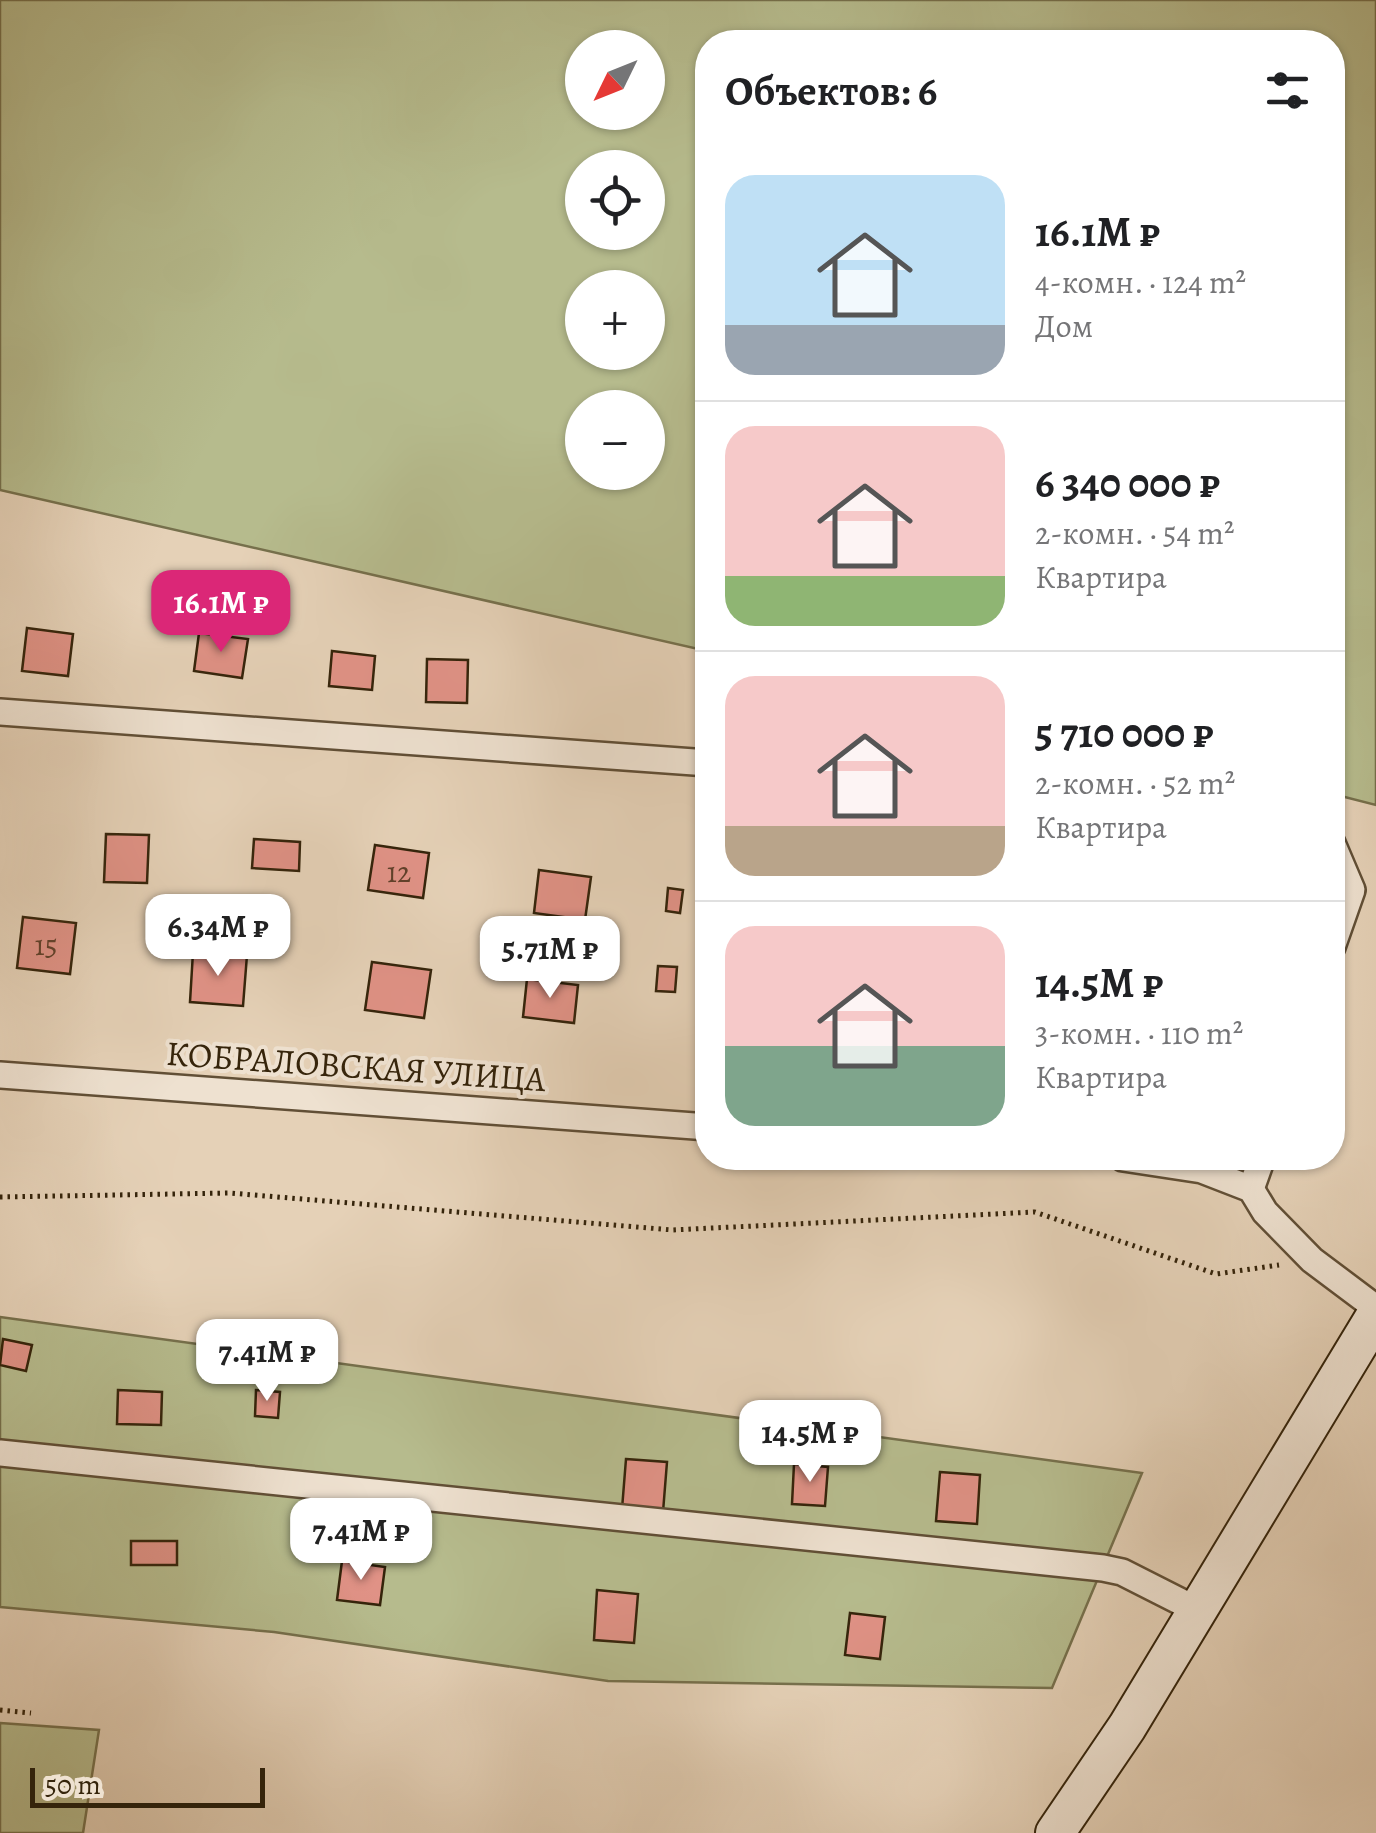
<!DOCTYPE html>
<html lang="ru">
<head>
<meta charset="utf-8">
<style>
	:root { --surface:#fff; --page:#f6f6f6; --text:#202124; --muted:#757577; --line:#e0e0e0; --accent:#db2777 }
	body { margin:0; font-family:Alegreya,serif; background:var(--page); color:var(--text); height:100vh; display:flex; flex-direction:column; font-size:38px; white-space:nowrap }
	* { box-sizing:border-box; margin:0 }
	p { font-size:32px; color:var(--muted) }
	.icon { flex:none; width:55px; height:55px; fill:none; stroke:currentColor; stroke-width:2; stroke-linecap:round; stroke-linejoin:round }
	.map { position:relative; flex:1; overflow:hidden }
	.side { position:absolute; left:695px; top:30px; width:650px; height:1140px; display:flex; flex-direction:column; background:var(--surface); border-radius:40px; box-shadow:0 2px 8px #0004 }
	.side>* { flex:none }
	.needle { width:65px; rotate:227deg }
	.tools { position:absolute; left:565px; top:30px; display:grid; gap:20px }
	.tools a { display:grid; place-items:center; width:100px; height:100px; border-radius:50%; background:var(--surface); box-shadow:0 2px 8px #0004; font-size:50px }
	.scale { position:absolute; left:30px; bottom:25px; width:235px; box-sizing:border-box; padding-left:10px; border:5px solid #35240b; border-top:0; font-size:28px; line-height:35px; white-space:nowrap; color:#35240b; -webkit-text-stroke:8px #eee1d0; paint-order:stroke }
	.price { position:absolute; translate:-50% -85px; padding:0 22px; border-radius:20px; background:#fff; color:#222; font-size:32px; line-height:65px; filter:drop-shadow(0 2px 5px #0008) }
	.price::after { content:''; position:absolute; left:50%; top:60px; width:30px; height:22px; margin-left:-15px; background:inherit; clip-path:polygon(0 0,100% 0,50% 100%) }
	.price.on { background:var(--accent); color:#fff }
	ul { padding:0; list-style:none }
	li { display:flex; align-items:center; gap:30px; height:250px; padding:0 30px }
	li+li { border-top:2px solid var(--line) }
	li span { display:grid; place-items:center; flex:none; width:280px; height:200px; border-radius:30px; color:#555 }
	li>.icon { margin-inline-start:auto }
	span .icon { width:120px; height:120px; fill:#fffc; stroke-width:1 }
	li b { font-size:42px }
	h2 { display:flex; justify-content:space-between; align-items:center; height:120px; padding:0 30px; font-size:42px }
	.map>svg:first-child { display:block }
	.green { fill:#b6bb8d; stroke:#76704c; stroke-width:2.5; fill-rule:evenodd }
	.building { fill:#e09286; stroke:#35240b; stroke-width:2.5 }
	.lines { fill:none; stroke-linecap:round; stroke-linejoin:round }
	.street-casing { stroke:#614f36; stroke-width:30 }
	.secondary-casing { stroke:#35240b; stroke-width:42 }
	.path { stroke:#35240b; stroke-width:5; stroke-dasharray:2.5 5; stroke-linecap:butt }
	.street { stroke:#eee1d0; stroke-width:25 }
	.secondary { stroke:#eee1d0; stroke-width:38 }
	.labels { text-anchor:middle; dominant-baseline:central; stroke-width:8; stroke-linejoin:round; paint-order:stroke }
	.number-label { font-size:30px; fill:#60402a }
	.street-label { font-size:35px; fill:#35240b; stroke:#eee1d0 }
</style>
</head>
<body>
<div class="map">
<svg width="1376" height="1833" viewBox="0 0 1376 1833">
	<rect width="100%" height="100%" fill="#e5d1b7"/>
	<filter id="stains"><feTurbulence type="fractalNoise" baseFrequency=".002" numOctaves="4"/><feColorMatrix values="0 0 0 0 .2 0 0 0 0 .09 0 0 0 0 .02 0 0 0 .5 -.17"/></filter>
	<radialGradient id="worn" r=".72"><stop offset=".6" stop-color="#630" stop-opacity="0"/><stop offset="1" stop-color="#630" stop-opacity=".3"/></radialGradient>
	<g class="green">
		<path d="M0 0H1376V805L1333 794 1332 42H708L707 651 0 490ZM582 48H648V112H582ZM582 168H648V232H582ZM582 288H648V352H582ZM582 408H648V472H582Z"/>
		<polygon points="0,1317 1142,1473 1052,1688 608,1681 274,1632 0,1607"/>
		<polygon points="0,1723 99,1730 83,1833 0,1833"/>
	</g>
	<g class="building">
		<polygon points="27,628 73,634 68,676 22,671"/>
		<polygon points="199,633 248,639 242,678 194,671"/>
		<polygon points="332,651 375,656 372,690 329,686"/>
		<polygon points="427,659 468,660 467,703 426,702"/>
		<polygon points="106,834 149,835 147,883 104,882"/>
		<polygon points="254,839 300,842 299,871 252,868"/>
		<polygon points="375,845 429,853 423,898 368,890"/>
		<polygon points="539,870 591,877 585,920 534,913"/>
		<polygon points="668,888 683,890 680,913 666,911"/>
		<polygon points="23,917 76,923 70,974 17,968"/>
		<polygon points="193,952 247,955 243,1006 190,1002"/>
		<polygon points="372,962 431,970 424,1018 365,1010"/>
		<polygon points="658,966 677,967 675,992 656,991"/>
		<polygon points="527,979 578,985 574,1023 523,1017"/>
		<polygon points="3,1339 32,1345 26,1371 0,1365"/>
		<polygon points="118,1390 162,1392 161,1425 117,1424"/>
		<polygon points="256,1390 280,1392 278,1418 255,1416"/>
		<polygon points="626,1459 667,1462 663,1512 622,1509"/>
		<polygon points="794,1464 828,1467 825,1506 792,1504"/>
		<polygon points="940,1472 980,1475 977,1524 936,1521"/>
		<rect x="131" y="1541" width="46" height="24"/>
		<polygon points="342,1561 385,1567 380,1605 337,1600"/>
		<polygon points="597,1590 638,1594 634,1643 594,1640"/>
		<polygon points="850,1613 885,1617 880,1659 845,1655"/>
	</g>
	<g class="lines">
		<g class="street-casing">
			<g id="street">
				<polyline points="0,712 708,763"/>
				<polyline points="1332,843 1352,890 1332,947"/>
				<polyline points="0,1075 708,1127"/>
				<polyline points="1123,1158 1202,1170 1251,1189 1265,1212 1312,1260 1376,1308"/>
				<polyline points="1251,1189 1262,1158"/>
				<polyline points="0,1453 1103,1568 1122,1572 1197,1610"/>
			</g>
		</g>
		<g class="secondary-casing">
			<polyline id="secondary" points="1055,1833 1127,1727 1376,1315"/>
		</g>
		<g class="path">
			<polyline points="0,1197 230,1193 673,1230 1035,1212 1216,1274 1279,1265"/>
			<polyline points="0,1710 31,1713"/>
		</g>
		<use href="#street" class="street"/>
		<use href="#secondary" class="secondary"/>
	</g>
	<g class="labels">
		<g class="number-label">
			<text x="399" y="872">12</text>
			<text x="46" y="945">15</text>
		</g>
		<g class="street-label">
			<text transform="translate(356 1066) rotate(4)">КОБРАЛОВСКАЯ УЛИЦА</text>
		</g>
	</g>
	<rect width="100%" height="100%" filter="url(#stains)"/>
	<rect width="100%" height="100%" fill="url(#worn)"/>
</svg>
<div class="tools">
<a><svg class="needle" viewBox="-14 -14 28 28"><path d="M0-13l5 13h-10z" fill="#e53935"/><path d="M0 13l5-13h-10z" fill="#757577"/></svg></a>
<a><svg class="icon" aria-label="locate" viewBox="0 0 24 24"><circle cx="12" cy="12" r="6"/><path d="M12 2v4M12 18v4M2 12h4M18 12h4"/></svg></a>
<a>+</a>
<a>−</a>
</div>
<div class="scale">50 m</div>
<b class="price on" style="left:221px;top:655px">16.1M ₽</b>
<b class="price" style="left:218px;top:979px">6.34M ₽</b>
<b class="price" style="left:550px;top:1001px">5.71M ₽</b>
<b class="price" style="left:267px;top:1404px">7.41M ₽</b>
<b class="price" style="left:810px;top:1485px">14.5M ₽</b>
<b class="price" style="left:361px;top:1583px">7.41M ₽</b>
<section class="side">
<h2>Объектов: 6<svg class="icon" aria-label="filters" viewBox="0 0 24 24"><path d="M4 7h16M4 17h16"/><circle cx="9" cy="7" r="2"/><circle cx="15" cy="17" r="2"/></svg></h2>
<ul>
<li><span style="background:linear-gradient(#bfe0f5 75%,#9aa5b1 0)"><svg class="icon" aria-label="home" viewBox="0 0 24 24"><path d="M3 11l9-7 9 7M6 9v11h12V9"/></svg></span><div><b>16.1M ₽</b><p>4-комн. · 124 m²</p><p>Дом</p></div></li>
<li><span style="background:linear-gradient(#f6c9c9 75%,#8fb573 0)"><svg class="icon" aria-label="home" viewBox="0 0 24 24"><path d="M3 11l9-7 9 7M6 9v11h12V9"/></svg></span><div><b>6 340 000 ₽</b><p>2-комн. · 54 m²</p><p>Квартира</p></div></li>
<li><span style="background:linear-gradient(#f6c9c9 75%,#b9a48a 0)"><svg class="icon" aria-label="home" viewBox="0 0 24 24"><path d="M3 11l9-7 9 7M6 9v11h12V9"/></svg></span><div><b>5 710 000 ₽</b><p>2-комн. · 52 m²</p><p>Квартира</p></div></li>
<li><span style="background:linear-gradient(#f6c9c9 60%,#7fa58c 0)"><svg class="icon" aria-label="home" viewBox="0 0 24 24"><path d="M3 11l9-7 9 7M6 9v11h12V9"/></svg></span><div><b>14.5M ₽</b><p>3-комн. · 110 m²</p><p>Квартира</p></div></li>
</ul>
</section>
</div>
</body>
</html>
